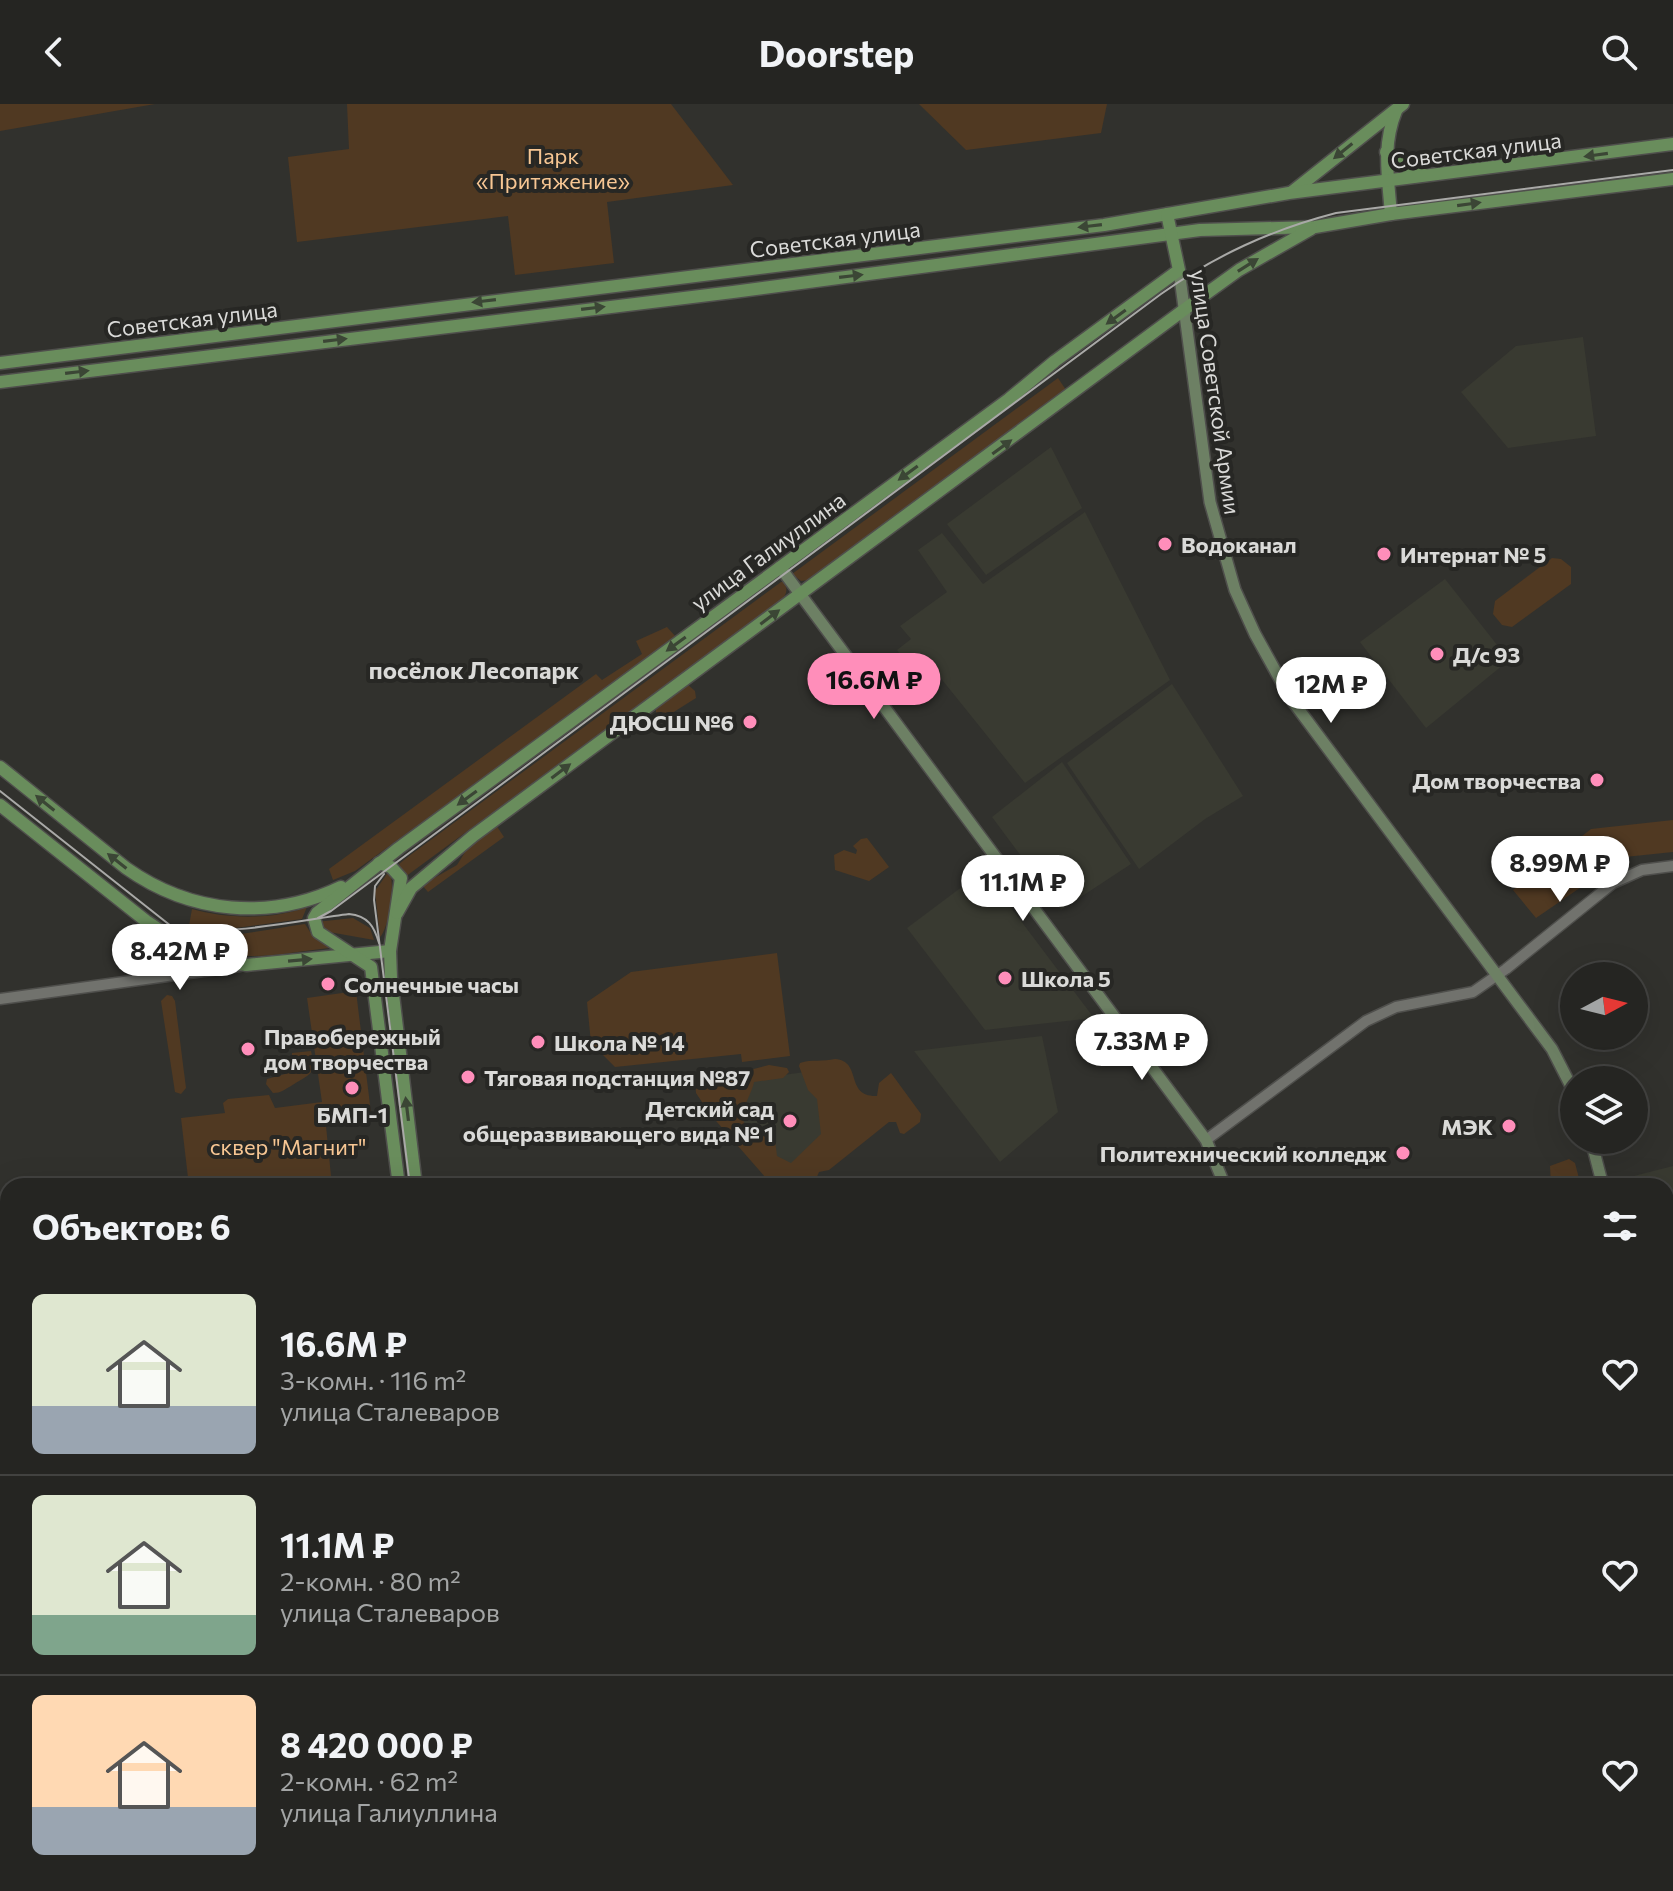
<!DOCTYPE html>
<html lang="ru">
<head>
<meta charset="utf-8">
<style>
	:root { --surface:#252522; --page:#31312f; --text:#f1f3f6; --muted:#a3a5a5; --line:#424240; --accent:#ff8eba }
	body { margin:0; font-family:Commissioner,sans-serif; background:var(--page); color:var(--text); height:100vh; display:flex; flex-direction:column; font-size:30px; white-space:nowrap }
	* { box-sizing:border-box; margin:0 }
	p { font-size:26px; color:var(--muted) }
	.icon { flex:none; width:44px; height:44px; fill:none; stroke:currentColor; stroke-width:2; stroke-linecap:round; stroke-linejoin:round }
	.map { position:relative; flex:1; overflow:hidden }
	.details { position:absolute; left:0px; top:1074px; width:1674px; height:714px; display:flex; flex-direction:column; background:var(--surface); border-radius:24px 24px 0 0; box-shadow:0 8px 32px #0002,0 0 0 2px var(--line) }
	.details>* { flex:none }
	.needle { width:52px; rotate:83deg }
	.tools { position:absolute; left:1560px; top:858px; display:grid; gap:16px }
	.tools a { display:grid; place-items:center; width:88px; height:88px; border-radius:50%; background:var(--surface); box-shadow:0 8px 32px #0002,0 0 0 2px var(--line); font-size:40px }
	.price { position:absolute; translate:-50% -68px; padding:0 18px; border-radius:28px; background:#fff; color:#222; font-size:26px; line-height:52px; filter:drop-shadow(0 2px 4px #0008) }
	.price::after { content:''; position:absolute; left:50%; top:48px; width:24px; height:18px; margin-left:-12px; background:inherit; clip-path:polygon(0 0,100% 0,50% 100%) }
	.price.selected { background:var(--accent); color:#111 }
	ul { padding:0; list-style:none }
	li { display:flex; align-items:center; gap:24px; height:200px; padding:0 32px }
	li+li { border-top:2px solid var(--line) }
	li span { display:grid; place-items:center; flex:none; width:224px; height:160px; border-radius:12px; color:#555 }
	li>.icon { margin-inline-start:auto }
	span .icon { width:96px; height:96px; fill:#fffc; stroke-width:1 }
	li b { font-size:34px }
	h2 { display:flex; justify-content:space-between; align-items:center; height:96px; padding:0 32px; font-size:34px }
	header { display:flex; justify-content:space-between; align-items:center; height:104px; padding:0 32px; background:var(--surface); font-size:36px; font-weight:700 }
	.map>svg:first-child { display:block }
	.built { fill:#393a31 }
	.green { fill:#503922 }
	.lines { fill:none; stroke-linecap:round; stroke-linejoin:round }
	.tertiary-casing { stroke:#4f4f4c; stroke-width:13 }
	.secondary-casing { stroke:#4f4f4c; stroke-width:14 }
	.primary-casing { stroke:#4f4f4c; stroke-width:15 }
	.tertiary { stroke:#71726d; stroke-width:10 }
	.secondary { stroke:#6d8064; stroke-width:11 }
	.primary { stroke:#698d5c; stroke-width:12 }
	.tram { stroke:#a9a9a7; stroke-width:2 }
	.oneway { fill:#3b4635 }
	.poi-dot { fill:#ff8eba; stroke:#272724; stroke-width:3 }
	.labels { text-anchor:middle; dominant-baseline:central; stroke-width:8; stroke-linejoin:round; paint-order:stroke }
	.street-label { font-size:22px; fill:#dadad8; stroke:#272724 }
	.park-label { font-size:22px; fill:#f7c693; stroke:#272724 }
	.poi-label { font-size:22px; font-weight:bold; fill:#dadad8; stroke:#272724; text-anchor:start }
	.neighbourhood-label { font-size:24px; font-weight:bold; fill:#dadad8; stroke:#272724 }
</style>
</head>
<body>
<header><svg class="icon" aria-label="back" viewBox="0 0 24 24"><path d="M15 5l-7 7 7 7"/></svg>Doorstep<svg class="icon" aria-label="search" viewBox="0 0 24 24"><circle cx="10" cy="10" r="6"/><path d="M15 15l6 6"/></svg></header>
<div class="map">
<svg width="1673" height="1787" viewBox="0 0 1673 1787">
	<rect width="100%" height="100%" fill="#31312d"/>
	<g class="built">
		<polygon points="1583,233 1596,332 1508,344 1461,288 1516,242"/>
		<polygon points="1051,343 1082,404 986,471 947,420"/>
		<polygon points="1085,408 1170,576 1025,679 923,552 908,562 897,546 911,535 900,522 947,488 918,446 942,429 983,480"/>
		<polygon points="1445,475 1509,556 1426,624 1360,538"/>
		<polygon points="1172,580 1243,692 1205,715 1139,765 1067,659"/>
		<polygon points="1062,658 1131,760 1061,806 992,713"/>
		<polygon points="983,767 1024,821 1094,914 985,926 907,824"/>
		<polygon points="1042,932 1058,1008 1000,1058 914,947"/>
		<polygon points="841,963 852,1038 790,1082 717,996 741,977"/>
		<polygon points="1673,1062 1673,1095 1666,1096 1666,1082 1628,1082 1626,1074"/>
		<polygon points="65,1780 162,1780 163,1787 65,1787"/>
		<polygon points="815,1780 1038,1780 1039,1787 816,1787"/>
		<polygon points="1147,1780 1241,1780 1242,1787 1146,1787"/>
	</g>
	<g class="green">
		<polygon points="0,0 155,0 0,27"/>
		<polygon points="347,0 671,0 733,81 607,98 614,159 515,171 508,112 297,138 288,53 349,45"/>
		<polygon points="919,0 1107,0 1101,29 966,46"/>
		<polygon points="1058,274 1066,286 808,476 801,477 792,470"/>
		<polygon points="1552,454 1561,455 1571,463 1571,480 1512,523 1502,521 1493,510 1495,497"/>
		<path d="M781 478H784C788 486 787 490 781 496L405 773 399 760 409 752Z"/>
		<polygon points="667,523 676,533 355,767 333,776 329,765 596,570 602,576 642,550 636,537"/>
		<polygon points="687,580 695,587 696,594 661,616 656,608 656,603"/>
		<polygon points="1673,716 1673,748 1625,753 1536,814 1513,786 1591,725"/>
		<polygon points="496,721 504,733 428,788 422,781 457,761 470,740"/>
		<polygon points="867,734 889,763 869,777 835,766 834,751 844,746 856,750 857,746 853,742 861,735"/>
		<path d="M389 767C396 779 389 824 380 833L375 787Z"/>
		<path d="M307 803 302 815 213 827H188L192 805C227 815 273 816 307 803Z"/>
		<polygon points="353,814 370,824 374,836 329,828 316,818"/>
		<path d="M305 820 312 831 329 844C270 851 223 864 170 827 213 839 261 826 305 820Z"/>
		<path d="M155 838H163L193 864 158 870C151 863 150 846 155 838Z"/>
		<polygon points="777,849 790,952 742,958 741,950 615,963 591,939 587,898 631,868"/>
		<polygon points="356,887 372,1017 326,1022 332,1082 189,1082 181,1014 225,1009 223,999 228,995 269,991 275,1004 322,998 307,894"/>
		<polygon points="167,891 172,892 175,897 186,984 181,990 175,988 161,897"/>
		<path d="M311 947C317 972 309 970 291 982 283 986 282 989 273 989L266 980 267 975 292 968V949Z"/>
		<path d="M835 955C863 957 844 993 877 992L879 979 891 969 921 1010 920 1018 904 1030 900 1029 896 1018H889L829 1066 819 1068 813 1082H773L710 1010 696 989 695 978 717 974 727 975 731 971 769 961 787 964 789 968 783 974 754 978C752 992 731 1017 752 1025 762 1029 767 1028 775 1036L777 1052 791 1059 821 1030 817 995 808 986 799 962 800 959C812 955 823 958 835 955Z"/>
		<polygon points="1569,1055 1575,1059 1581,1082 1551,1082 1550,1062"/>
		<polygon points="1666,1639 1673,1693 1673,1787 1664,1787 1663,1780 1666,1780"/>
	</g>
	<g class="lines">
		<g class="tertiary-casing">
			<g id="tertiary">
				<polyline points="0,895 240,862"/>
				<polyline points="1206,1036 1366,917 1396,903 1473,888 1506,865 1613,779 1642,766 1673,762"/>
			</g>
		</g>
		<g class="secondary-casing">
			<g id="secondary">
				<polyline points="1179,166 1210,398 1235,486 1255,530 1291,595 1552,945 1574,988"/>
				<polyline points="780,463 1206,1036 1225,1082"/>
				<polyline points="1591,1036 1603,1082"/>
				<polyline points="1666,1174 1673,1173"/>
				<polyline points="1666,1192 1673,1191"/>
				<polyline points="0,1381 8,1380"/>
				<polyline points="0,1403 8,1402"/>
				<polyline points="1666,1566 1673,1623"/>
				<polyline points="0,1634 8,1633"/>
				<polyline points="266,1780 267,1787"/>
				<polyline points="1320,1780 1321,1787"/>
			</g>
		</g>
		<g class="primary-casing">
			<g id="primary">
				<polyline points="1386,48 1405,63 1424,71"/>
				<polyline points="1292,88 1403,0"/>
				<path d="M1391 110C1388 73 1382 41 1396 7"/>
				<polyline points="0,259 1104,121 1289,89 1673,40"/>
				<polyline points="0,278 733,188 1200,126 1315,123 1391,110 1673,75"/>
				<path d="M0 663 126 764C191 810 270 817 341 783"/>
				<polyline points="0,701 146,817 197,851 246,861 390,847"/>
				<polyline points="379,759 391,763 401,774 390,847 391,874 416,1082"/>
				<polyline points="397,809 411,784 473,732 1185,205 1239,166 1311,125"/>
				<polyline points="399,1082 371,863 318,828 314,814 317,809 399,744 1009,295 1055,257 1179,166 1167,110"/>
				<polyline points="488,1780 489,1787"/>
				<polyline points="506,1780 507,1787"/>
			</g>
		</g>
		<use href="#tertiary" class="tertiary"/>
		<use href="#secondary" class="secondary"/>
		<use href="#primary" class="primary"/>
		<g class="tram">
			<path d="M0 687 171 822C217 835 300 816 349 810 368 812 374 822 379 839"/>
			<polyline points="384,770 375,782 374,796 410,1082"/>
			<path d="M318 814 331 807 1161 190C1216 151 1271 126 1336 109L1673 66"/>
			<polyline points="1666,1180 1673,1179"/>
			<polyline points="0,1391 8,1390"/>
			<polyline points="496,1780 497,1787"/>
		</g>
	</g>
	<defs><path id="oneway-solid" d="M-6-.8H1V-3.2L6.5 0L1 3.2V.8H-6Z" transform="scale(2)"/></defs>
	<g class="oneway">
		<use href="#oneway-solid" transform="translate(1343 47) rotate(141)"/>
		<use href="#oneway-solid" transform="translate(1596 51) rotate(172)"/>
		<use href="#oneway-solid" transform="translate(1469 100) rotate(-8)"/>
		<use href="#oneway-solid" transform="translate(1090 122) rotate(173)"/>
		<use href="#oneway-solid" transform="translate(1248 161) rotate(-32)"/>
		<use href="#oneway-solid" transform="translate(851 172) rotate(-7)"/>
		<use href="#oneway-solid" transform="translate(484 197) rotate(173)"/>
		<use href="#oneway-solid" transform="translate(593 204) rotate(-7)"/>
		<use href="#oneway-solid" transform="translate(1116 213) rotate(144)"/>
		<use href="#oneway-solid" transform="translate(335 236) rotate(-7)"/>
		<use href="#oneway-solid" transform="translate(77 268) rotate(-7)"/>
		<use href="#oneway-solid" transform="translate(1002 343) rotate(-36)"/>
		<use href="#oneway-solid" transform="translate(908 369) rotate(144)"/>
		<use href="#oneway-solid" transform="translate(770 513) rotate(-37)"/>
		<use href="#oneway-solid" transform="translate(676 540) rotate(144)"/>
		<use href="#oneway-solid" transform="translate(561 667) rotate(-37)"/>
		<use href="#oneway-solid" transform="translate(467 694) rotate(144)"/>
		<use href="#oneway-solid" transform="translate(45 699) rotate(-141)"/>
		<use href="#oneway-solid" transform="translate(117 757) rotate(-142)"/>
		<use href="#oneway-solid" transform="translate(300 856) rotate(-5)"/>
		<use href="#oneway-solid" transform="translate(407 1005) rotate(-97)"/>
	</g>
	<g class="poi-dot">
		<circle cx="1165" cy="440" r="8"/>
		<circle cx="1384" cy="450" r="8"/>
		<circle cx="1437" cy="550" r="8"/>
		<circle cx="750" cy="618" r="8"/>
		<circle cx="1597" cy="676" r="8"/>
		<circle cx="1005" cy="874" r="8"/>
		<circle cx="328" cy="880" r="8"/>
		<circle cx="538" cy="938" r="8"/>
		<circle cx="248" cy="945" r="8"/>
		<circle cx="468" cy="973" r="8"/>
		<circle cx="352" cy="984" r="8"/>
		<circle cx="790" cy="1017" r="8"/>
		<circle cx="1509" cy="1022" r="8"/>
		<circle cx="1403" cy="1049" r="8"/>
	</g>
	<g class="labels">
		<g class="street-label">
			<text transform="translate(1476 46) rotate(-7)">Советская улица</text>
			<text transform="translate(835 135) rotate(-7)">Советская улица</text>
			<text transform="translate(192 215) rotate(-7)">Советская улица</text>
			<text transform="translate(1216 288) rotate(82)">улица Советской Армии</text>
			<text transform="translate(768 447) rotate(-36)">улица Галиуллина</text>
		</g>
		<g class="park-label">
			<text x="553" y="51">Парк<tspan x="553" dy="25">«Притяжение»</tspan></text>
			<text x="288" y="1042">сквер "Магнит"</text>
		</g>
		<g class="poi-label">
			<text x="1181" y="440">Водоканал</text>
			<text x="1400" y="450">Интернат № 5</text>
			<text x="1453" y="550">Д/с 93</text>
			<text x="734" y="618" text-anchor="end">ДЮСШ №6</text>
			<text x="1581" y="676" text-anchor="end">Дом творчества</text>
			<text x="1021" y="874">Школа 5</text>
			<text x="344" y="880">Солнечные часы</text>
			<text x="264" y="932">Правобережный<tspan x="264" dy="25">дом творчества</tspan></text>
			<text x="554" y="938">Школа № 14</text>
			<text x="484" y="973">Тяговая подстанция №87</text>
			<text x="774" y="1004" text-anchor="end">Детский сад<tspan x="774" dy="25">общеразвивающего вида № 1</tspan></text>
			<text x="352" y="1010" text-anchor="middle">БМП-1</text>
			<text x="1493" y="1022" text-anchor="end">МЭК</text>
			<text x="1387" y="1049" text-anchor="end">Политехнический колледж</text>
		</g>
		<g class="neighbourhood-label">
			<text x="474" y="565">посёлок Лесопарк</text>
		</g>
	</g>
</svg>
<div class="tools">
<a><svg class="needle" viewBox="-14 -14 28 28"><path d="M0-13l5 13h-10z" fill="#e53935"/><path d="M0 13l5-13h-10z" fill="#a3a5a5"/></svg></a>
<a><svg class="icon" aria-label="layers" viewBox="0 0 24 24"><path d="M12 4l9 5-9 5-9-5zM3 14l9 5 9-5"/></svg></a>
</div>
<b class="price selected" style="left:874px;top:617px">16.6M ₽</b>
<b class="price" style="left:1331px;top:621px">12M ₽</b>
<b class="price" style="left:1560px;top:800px">8.99M ₽</b>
<b class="price" style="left:1023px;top:819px">11.1M ₽</b>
<b class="price" style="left:180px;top:888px">8.42M ₽</b>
<b class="price" style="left:1142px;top:978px">7.33M ₽</b>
<section class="details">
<h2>Объектов: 6<svg class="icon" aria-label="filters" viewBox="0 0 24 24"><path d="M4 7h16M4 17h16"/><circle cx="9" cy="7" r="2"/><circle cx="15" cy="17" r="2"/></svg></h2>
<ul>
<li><span style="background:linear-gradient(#dfe7d0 70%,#9aa5b1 0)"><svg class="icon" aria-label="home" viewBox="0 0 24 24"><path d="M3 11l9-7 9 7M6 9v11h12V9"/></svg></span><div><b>16.6M ₽</b><p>3-комн. · 116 m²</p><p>улица Сталеваров</p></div><svg class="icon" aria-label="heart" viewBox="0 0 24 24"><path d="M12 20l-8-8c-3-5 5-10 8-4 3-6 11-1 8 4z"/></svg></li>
<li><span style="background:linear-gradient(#dfe7d0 75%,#7fa58c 0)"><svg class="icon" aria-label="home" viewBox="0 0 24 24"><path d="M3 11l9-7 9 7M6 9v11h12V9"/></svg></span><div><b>11.1M ₽</b><p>2-комн. · 80 m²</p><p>улица Сталеваров</p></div><svg class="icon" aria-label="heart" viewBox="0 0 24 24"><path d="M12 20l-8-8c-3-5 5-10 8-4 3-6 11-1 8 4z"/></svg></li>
<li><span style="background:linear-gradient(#ffd9b3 70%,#9aa5b1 0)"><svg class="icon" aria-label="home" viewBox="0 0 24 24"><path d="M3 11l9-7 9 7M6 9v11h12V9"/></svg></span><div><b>8 420 000 ₽</b><p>2-комн. · 62 m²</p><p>улица Галиуллина</p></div><svg class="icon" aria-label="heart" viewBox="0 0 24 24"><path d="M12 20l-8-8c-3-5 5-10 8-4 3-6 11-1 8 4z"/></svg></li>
</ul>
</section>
</div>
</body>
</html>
